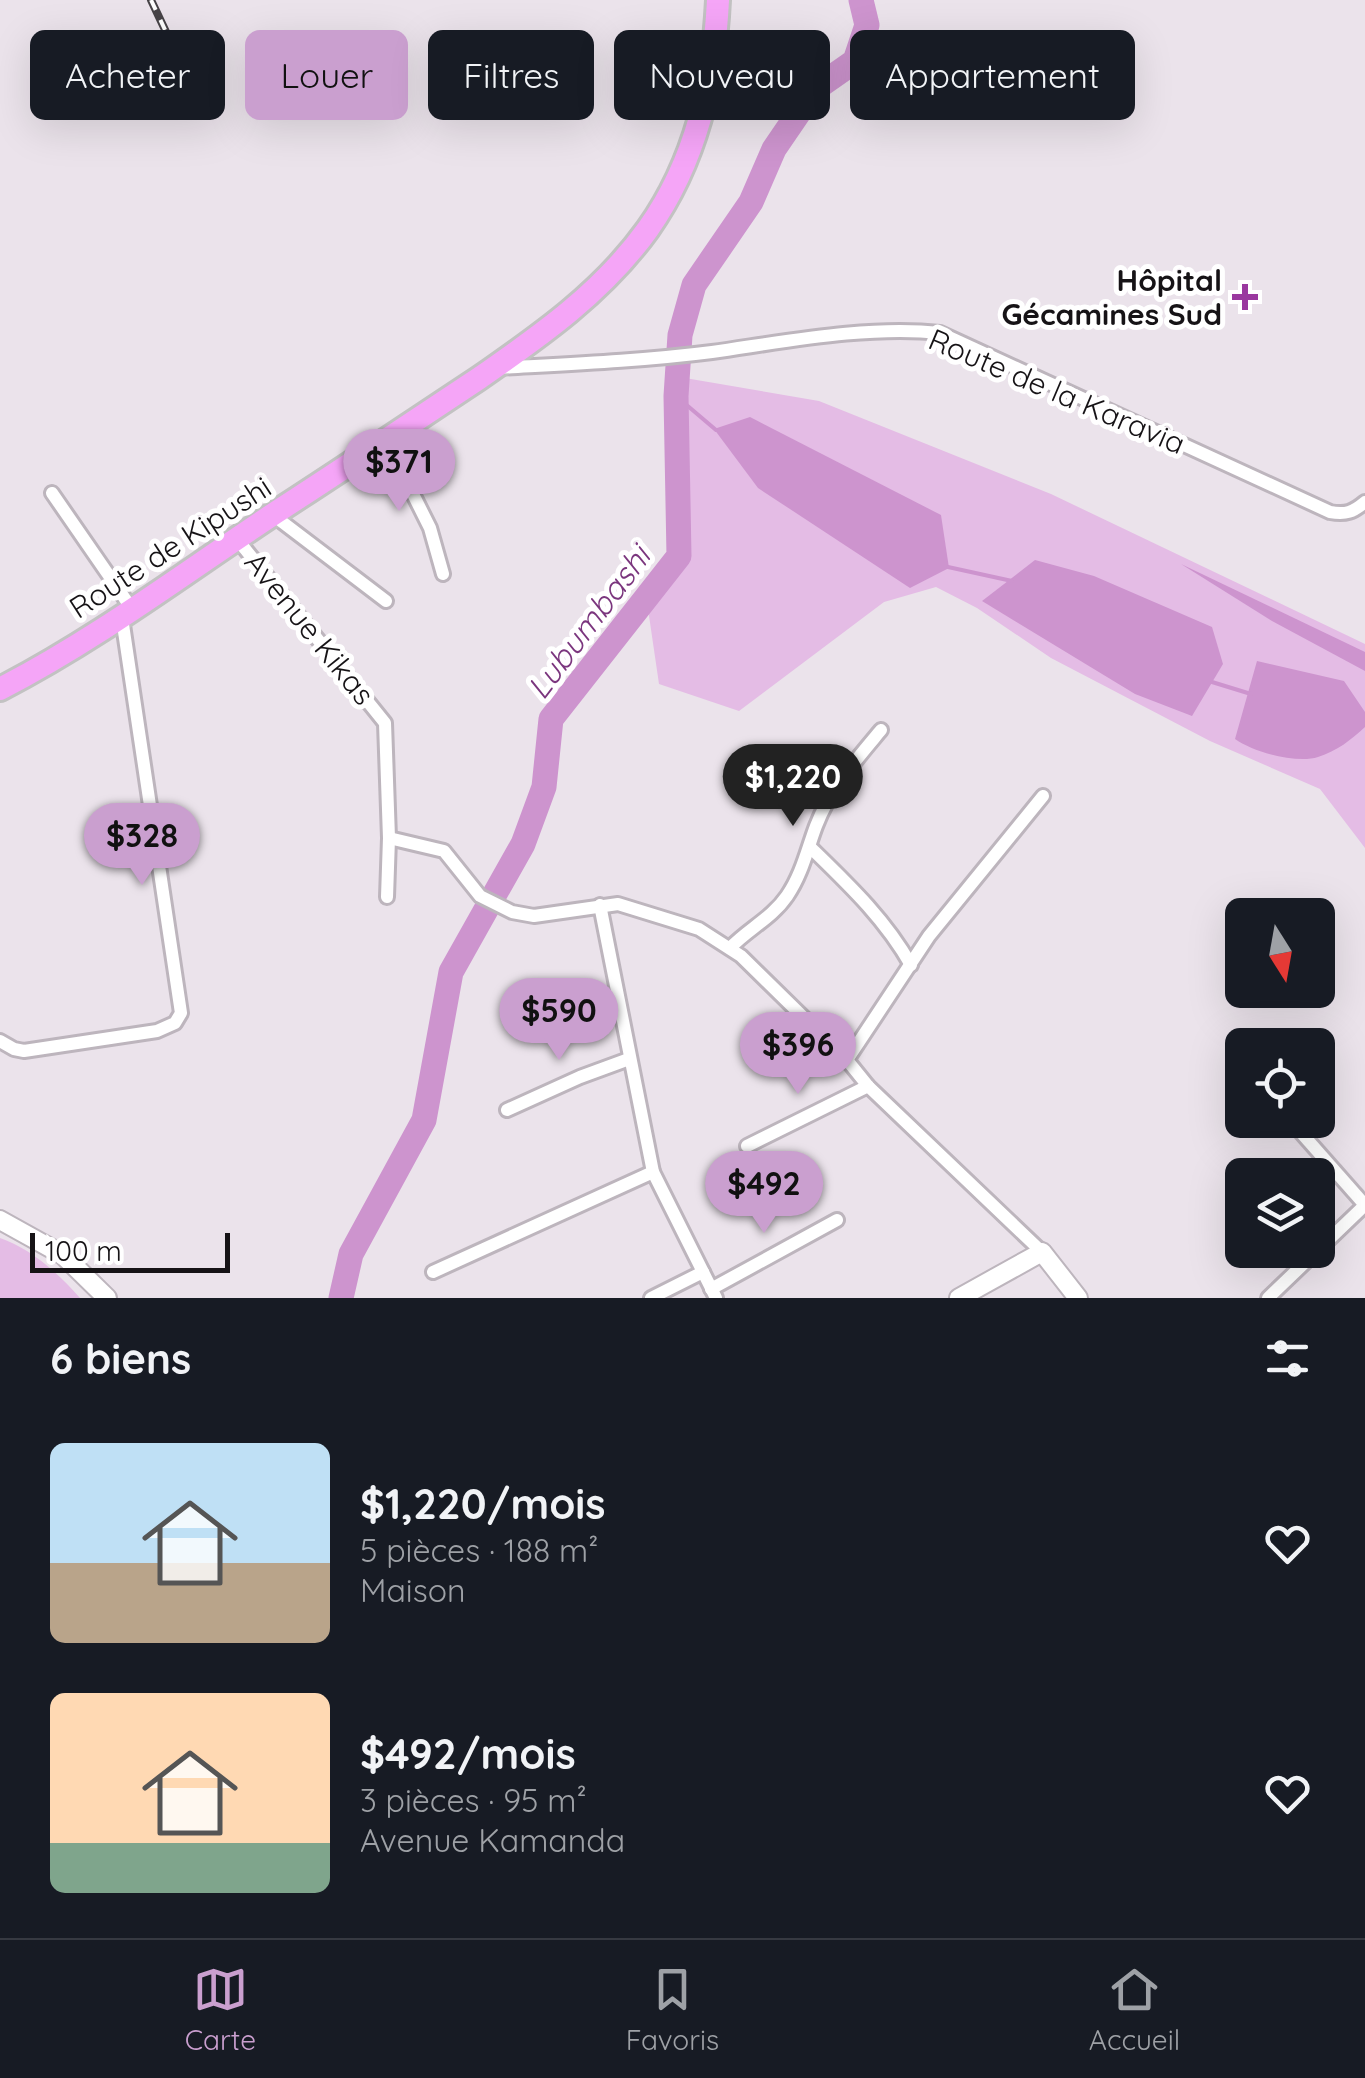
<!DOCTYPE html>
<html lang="fr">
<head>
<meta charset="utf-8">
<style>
	:root { --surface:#171b24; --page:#20242c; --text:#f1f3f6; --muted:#9ea1a6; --line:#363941; --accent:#ca9fcf }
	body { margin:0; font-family:Quicksand,sans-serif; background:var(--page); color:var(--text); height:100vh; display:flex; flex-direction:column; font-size:38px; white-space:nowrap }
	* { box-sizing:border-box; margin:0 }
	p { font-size:32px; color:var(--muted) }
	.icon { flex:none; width:55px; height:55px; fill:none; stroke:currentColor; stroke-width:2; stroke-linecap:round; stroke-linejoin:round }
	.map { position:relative; height:1298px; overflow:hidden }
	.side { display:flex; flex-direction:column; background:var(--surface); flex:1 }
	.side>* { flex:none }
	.banner { position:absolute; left:30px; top:30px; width:1305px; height:90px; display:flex; gap:20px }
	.needle { width:65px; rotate:169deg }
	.controls { position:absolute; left:1225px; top:898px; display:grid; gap:20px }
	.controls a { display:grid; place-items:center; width:110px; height:110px; border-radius:15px; background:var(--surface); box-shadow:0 10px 40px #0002; font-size:50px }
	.scale { position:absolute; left:30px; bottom:25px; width:200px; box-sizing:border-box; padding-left:10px; border:5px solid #161316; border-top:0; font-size:28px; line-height:35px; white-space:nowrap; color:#161316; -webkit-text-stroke:8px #fff; paint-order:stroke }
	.price { position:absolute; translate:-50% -85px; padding:0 22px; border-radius:35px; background:var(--accent); color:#111; font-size:32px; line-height:65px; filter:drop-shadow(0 2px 5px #0008) }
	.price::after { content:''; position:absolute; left:50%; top:60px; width:30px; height:22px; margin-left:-15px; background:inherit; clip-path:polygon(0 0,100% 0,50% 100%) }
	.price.selected { background:#222; color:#fff }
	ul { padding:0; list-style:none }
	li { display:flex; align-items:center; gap:30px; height:250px; padding:0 50px }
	li span { display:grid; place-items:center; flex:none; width:280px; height:200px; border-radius:15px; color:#555 }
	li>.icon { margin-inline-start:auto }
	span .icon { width:120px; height:120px; fill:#fffc; stroke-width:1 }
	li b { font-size:42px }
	h2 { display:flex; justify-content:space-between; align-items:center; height:120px; padding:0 50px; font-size:42px }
	.tag { padding:0 35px; border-radius:15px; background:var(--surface); box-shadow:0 10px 40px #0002; font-size:35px; line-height:90px }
	.tag.selected { background:var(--accent); color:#111 }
	.menu { display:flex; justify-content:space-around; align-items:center; height:140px; border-top:2px solid var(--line); background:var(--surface); font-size:28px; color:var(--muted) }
	.menu a { display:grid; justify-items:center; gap:5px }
	.menu .selected { color:var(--accent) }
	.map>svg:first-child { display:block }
	.green { fill:#e4bce5 }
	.water { fill:#cd94ce }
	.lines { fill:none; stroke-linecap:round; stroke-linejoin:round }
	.stream { stroke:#cd94ce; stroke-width:4 }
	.river { stroke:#cd94ce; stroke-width:25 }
	.street-casing { stroke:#bdb5bd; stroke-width:18 }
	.secondary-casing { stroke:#bdb5bd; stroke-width:22 }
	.highway-casing { stroke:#c2c2c2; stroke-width:28 }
	.street { stroke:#fff; stroke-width:12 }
	.secondary { stroke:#fff; stroke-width:18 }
	.highway { stroke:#f5a5f7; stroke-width:22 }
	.rail-casing { stroke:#474347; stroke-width:8 }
	.rail { stroke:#fff; stroke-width:4; stroke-dasharray:11; stroke-linecap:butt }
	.poi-dot { fill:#9a389f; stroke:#fff; stroke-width:4 }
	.labels { text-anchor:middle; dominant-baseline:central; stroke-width:10; stroke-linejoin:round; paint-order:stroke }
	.poi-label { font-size:30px; font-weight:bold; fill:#161316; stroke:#fff; text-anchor:end }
	.street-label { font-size:30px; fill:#161316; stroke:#fff }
	.water-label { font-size:32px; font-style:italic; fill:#7b367e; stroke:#fff }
</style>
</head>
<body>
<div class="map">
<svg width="1365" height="1298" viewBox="0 0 1365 1298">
	<rect width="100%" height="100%" fill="#ebe3eb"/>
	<g class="green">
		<polygon points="685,378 819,401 1051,494 1365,644 1365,848 1320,789 1210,741 1051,658 977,608 936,587 884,602 739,711 659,684 648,609 682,559 677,459"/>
		<path d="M0 1238C30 1248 59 1274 80 1298H0Z"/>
	</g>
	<g class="water">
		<polygon points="750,417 941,515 949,568 910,588 758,488 714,429"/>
		<polygon points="1035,560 1094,576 1212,627 1223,664 1192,716 1135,694 982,601"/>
		<polygon points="1181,564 1365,652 1365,671 1272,621"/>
		<path d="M1257 661 1344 681 1365 712V727C1351 740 1337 751 1318 757 1297 764 1253 752 1235 739Z"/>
	</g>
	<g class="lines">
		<g class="stream">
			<polyline points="676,396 716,430"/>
			<polyline points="948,567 1012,581"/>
			<polyline points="1212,682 1251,694"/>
		</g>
		<polyline class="river" points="341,1298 351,1254 424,1120 451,972 523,844 544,787 551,719 679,556 676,396 680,335 694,285 751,202 774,149 815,89 855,61 867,25 861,0"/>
		<g class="street-casing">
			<g id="street">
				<path d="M498 368C569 364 641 361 712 352 783 342 868 325 940 333L1330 512C1346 515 1353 512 1365 502"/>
				<polyline points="387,442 430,528 443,574"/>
				<polyline points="52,493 132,609"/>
				<polyline points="273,515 386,601"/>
				<polyline points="237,539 385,723 389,838 387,897"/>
				<polyline points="389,838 444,851 480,896 512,912 534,916 618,904 699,929 741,956 847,1060 868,1086 1042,1252"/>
				<path d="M811 848C849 885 885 919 911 965"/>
				<polyline points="600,905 653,1172 716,1298"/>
				<path d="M730 948C748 929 772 918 787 896 802 874 807 850 816 826 830 789 856 760 881 730"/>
				<polyline points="0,1041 14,1049 24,1051 157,1031 175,1023 181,1013 122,618"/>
				<polyline points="847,1060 929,936 1043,796"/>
				<polyline points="507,1110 580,1077 629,1059"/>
				<polyline points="1290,1120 1365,1205"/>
				<polyline points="747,1146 868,1086"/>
				<polyline points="433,1272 653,1172"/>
				<polyline points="711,1289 837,1220"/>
				<polyline points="651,1298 703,1272"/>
				<polyline points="1268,1298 1365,1205"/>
			</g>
		</g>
		<g class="secondary-casing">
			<g id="secondary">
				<polyline points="0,1220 63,1255 107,1298"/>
				<polyline points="959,1298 1042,1252 1078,1298"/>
			</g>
		</g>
		<g class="highway-casing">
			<path id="highway" d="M0 689C97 639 184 573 275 513 343 469 410 424 478 379 540 336 603 292 648 229 696 161 714 82 718 0"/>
		</g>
		<use href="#street" class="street"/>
		<use href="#secondary" class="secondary"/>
		<use href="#highway" class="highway"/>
		<g class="rail-casing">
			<polyline id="rail" points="151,0 167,34"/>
		</g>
		<use href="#rail" class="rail"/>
	</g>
	<path class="poi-dot" d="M1240 282h10v10h10v10h-10v10h-10v-10h-10v-10h10z"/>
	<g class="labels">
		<g class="poi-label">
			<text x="1222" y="280">Hôpital<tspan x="1222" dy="34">Gécamines Sud</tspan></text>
		</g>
		<g class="street-label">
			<text transform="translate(1057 391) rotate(23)">Route de la Karavia</text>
			<text transform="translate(170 547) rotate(-33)">Route de Kipushi</text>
			<text transform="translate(310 628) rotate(51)">Avenue Kikas</text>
		</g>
		<g class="water-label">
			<text transform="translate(588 622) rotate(-53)">Lubumbashi</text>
		</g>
	</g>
</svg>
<div class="controls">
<a><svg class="needle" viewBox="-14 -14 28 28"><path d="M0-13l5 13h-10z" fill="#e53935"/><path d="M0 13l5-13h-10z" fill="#9ea1a6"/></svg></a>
<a><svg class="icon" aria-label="locate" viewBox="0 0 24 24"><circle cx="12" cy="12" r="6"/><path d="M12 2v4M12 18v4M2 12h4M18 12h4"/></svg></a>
<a><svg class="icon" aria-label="layers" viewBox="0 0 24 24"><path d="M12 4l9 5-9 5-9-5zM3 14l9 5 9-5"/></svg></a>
</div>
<div class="scale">100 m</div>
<b class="price" style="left:399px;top:514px">$371</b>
<b class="price selected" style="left:793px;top:829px">$1,220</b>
<b class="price" style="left:142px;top:888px">$328</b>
<b class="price" style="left:559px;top:1063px">$590</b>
<b class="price" style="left:798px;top:1097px">$396</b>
<b class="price" style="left:764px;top:1236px">$492</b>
<div class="banner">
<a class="tag">Acheter</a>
<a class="tag selected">Louer</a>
<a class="tag">Filtres</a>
<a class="tag">Nouveau</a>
<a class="tag">Appartement</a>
</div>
</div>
<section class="side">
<h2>6 biens<svg class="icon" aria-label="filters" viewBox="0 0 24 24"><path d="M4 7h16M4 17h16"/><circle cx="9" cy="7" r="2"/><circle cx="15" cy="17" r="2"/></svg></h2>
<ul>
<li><span style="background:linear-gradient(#bfe0f5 60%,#b9a48a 0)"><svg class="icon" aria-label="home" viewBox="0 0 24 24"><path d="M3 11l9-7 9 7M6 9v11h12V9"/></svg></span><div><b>$1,220/mois</b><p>5 pièces · 188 m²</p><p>Maison</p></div><svg class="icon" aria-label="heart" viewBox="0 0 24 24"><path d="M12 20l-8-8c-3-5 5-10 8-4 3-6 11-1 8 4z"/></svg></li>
<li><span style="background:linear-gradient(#ffd9b3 75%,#7fa58c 0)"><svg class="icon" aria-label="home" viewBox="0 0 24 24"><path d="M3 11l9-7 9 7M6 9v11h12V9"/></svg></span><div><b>$492/mois</b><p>3 pièces · 95 m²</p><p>Avenue Kamanda</p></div><svg class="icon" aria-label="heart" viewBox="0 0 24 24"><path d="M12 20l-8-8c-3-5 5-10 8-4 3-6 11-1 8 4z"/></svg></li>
</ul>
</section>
<nav class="menu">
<a class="selected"><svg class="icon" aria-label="map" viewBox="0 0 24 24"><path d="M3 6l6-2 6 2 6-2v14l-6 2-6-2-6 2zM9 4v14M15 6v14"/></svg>Carte</a>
<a><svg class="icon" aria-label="saved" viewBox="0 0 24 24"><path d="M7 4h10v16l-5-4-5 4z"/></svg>Favoris</a>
<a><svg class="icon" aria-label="home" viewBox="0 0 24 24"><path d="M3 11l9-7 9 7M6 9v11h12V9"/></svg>Accueil</a>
</nav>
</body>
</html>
